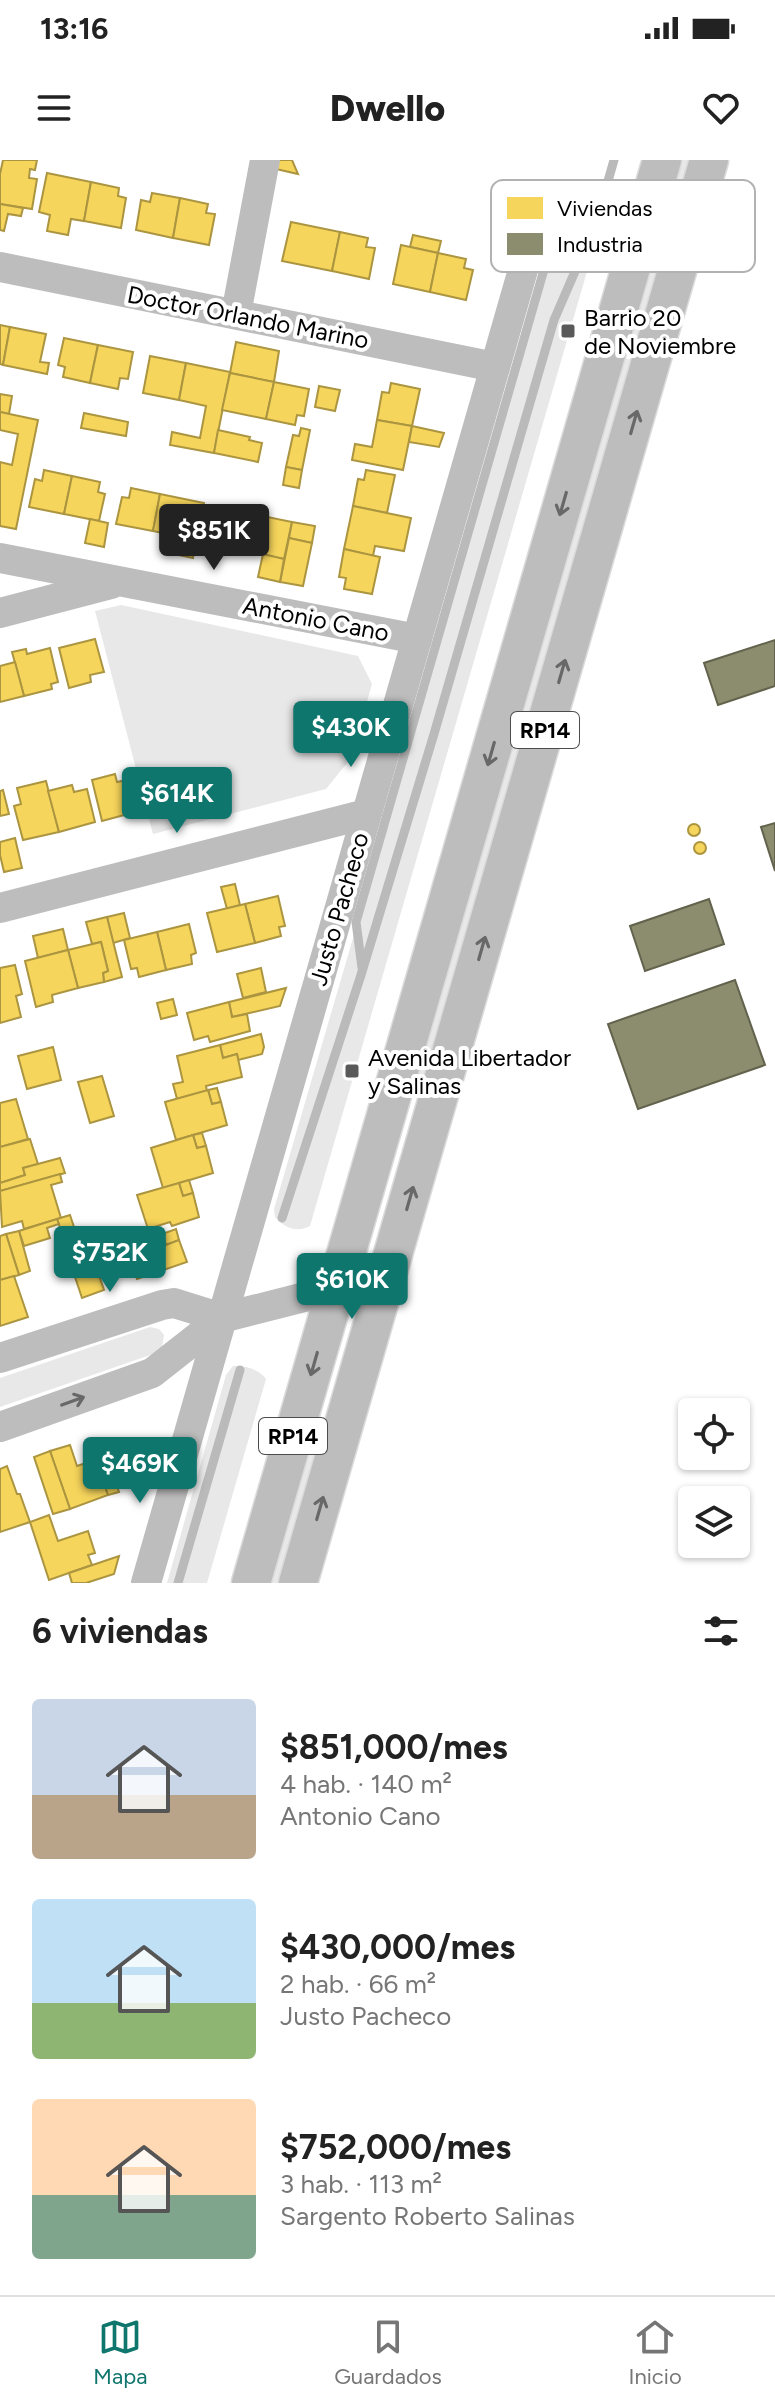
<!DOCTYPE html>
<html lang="es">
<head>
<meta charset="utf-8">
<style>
	:root { --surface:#fff; --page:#f6f6f6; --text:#222; --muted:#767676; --line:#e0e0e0; --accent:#0f766e }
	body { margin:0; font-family:Figtree,sans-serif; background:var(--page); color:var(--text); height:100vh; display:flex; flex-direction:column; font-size:30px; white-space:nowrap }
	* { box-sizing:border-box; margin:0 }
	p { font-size:26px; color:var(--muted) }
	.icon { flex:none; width:44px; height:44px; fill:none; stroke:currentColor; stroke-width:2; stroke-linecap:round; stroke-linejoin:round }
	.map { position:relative; height:1423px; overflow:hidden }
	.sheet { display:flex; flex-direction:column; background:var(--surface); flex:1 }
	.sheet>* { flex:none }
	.controls { position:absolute; left:678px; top:1238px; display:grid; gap:16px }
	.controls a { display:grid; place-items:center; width:72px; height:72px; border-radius:8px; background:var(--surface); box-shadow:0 2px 6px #0004; font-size:40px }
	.price { position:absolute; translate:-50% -68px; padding:0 18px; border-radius:8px; background:var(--accent); color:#fff; font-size:26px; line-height:52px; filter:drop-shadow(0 2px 4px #0008) }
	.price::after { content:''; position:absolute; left:50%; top:48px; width:24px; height:18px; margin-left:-12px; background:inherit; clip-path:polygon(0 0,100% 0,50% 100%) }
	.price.current { background:#222; color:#fff }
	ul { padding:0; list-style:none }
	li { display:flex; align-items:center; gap:24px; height:200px; padding:0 32px }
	li span { display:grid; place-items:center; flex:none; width:224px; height:160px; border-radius:8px; color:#555 }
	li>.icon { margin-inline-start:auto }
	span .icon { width:96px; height:96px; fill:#fffc; stroke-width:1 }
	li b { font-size:34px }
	h2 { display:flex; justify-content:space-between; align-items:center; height:96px; padding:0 32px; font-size:34px }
	.status { display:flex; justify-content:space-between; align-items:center; height:56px; padding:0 40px; background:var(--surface); direction:ltr }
	.status svg { height:22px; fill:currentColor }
	header { display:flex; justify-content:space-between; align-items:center; height:104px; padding:0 32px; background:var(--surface); font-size:36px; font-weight:800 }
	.tab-bar { display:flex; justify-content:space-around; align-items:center; height:112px; border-top:2px solid var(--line); background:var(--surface); font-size:22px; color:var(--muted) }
	.tab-bar a { display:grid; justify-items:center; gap:4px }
	.tab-bar .current { color:var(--accent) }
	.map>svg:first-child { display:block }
	.green { fill:#e8e8e8 }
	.homes { fill:#f6d55c; stroke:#ac9540; stroke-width:2 }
	.industry { fill:#8c8c6e; stroke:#62624d; stroke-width:2 }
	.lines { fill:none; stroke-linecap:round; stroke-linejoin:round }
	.stream { stroke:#bababa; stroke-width:9 }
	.major-casing { stroke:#dbdbdb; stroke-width:41 }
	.minor { stroke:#bdbdbd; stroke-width:30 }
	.major { stroke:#bdbdbd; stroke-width:38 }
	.oneway { stroke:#686868 }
	.poi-dot { fill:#595959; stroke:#fff; stroke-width:3 }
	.labels { text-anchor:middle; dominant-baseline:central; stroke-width:8; stroke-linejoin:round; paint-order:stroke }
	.shield { fill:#fff; stroke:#4c4c4c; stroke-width:2 }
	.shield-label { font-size:22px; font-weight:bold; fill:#000 }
	.street-label { font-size:24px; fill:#000; stroke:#fff }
	.poi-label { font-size:24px; fill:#000; stroke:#fff; text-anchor:start }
	.key { fill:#fff; stroke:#b2b2b2; stroke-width:2 }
	.key-label { font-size:22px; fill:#000 }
</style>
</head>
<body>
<div class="status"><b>13:16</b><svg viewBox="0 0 49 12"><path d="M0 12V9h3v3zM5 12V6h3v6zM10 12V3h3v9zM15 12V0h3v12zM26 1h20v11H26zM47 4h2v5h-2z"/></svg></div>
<header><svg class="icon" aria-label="menu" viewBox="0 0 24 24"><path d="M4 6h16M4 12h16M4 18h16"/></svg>Dwello<svg class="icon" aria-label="heart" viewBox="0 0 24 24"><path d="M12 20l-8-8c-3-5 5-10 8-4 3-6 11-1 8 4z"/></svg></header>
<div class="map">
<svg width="775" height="1423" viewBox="0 0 775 1423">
	<rect width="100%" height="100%" fill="#fff"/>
	<g class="green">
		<polygon points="679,0 693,0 639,189 626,184"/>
		<path d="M558 75 595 84 310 1066C296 1073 285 1068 275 1057L274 1049Z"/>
		<polygon points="621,197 635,201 423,934 409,930"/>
		<polygon points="121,445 358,496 372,524 351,598 326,629 153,674 95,451"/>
		<polygon points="150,1167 159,1169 164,1175 162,1187 156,1193 0,1247 0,1218"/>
		<path d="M233 1206C244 1205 260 1210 266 1219L207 1423H167L226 1215Z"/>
		<polygon points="306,1290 320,1294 283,1423 267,1423"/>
	</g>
	<g class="homes">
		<polygon points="3,0 37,0 35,10 30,9 29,18 37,19 32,49 0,44 0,14"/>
		<polygon points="278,0 292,0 298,14 276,9"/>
		<polygon points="47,13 91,22 84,61 71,59 68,75 47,71 50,55 39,52"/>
		<polygon points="91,22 119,28 118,36 126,38 121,68 84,61"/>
		<polygon points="152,33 180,38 173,78 136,70 141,40 150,42"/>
		<polygon points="180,38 208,44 206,53 215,54 209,85 173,78"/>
		<polygon points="0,44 23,48 21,56 8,54 4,71 0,70"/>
		<polygon points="291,62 340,72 332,111 282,101"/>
		<polygon points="340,72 368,78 366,87 375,88 369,119 332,111"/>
		<polygon points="413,75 441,81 438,93 410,87"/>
		<polygon points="401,85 438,93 430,132 393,124"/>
		<polygon points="438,93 466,99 464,108 473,110 466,140 430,132"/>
		<polygon points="0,165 10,167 3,205 0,204"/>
		<polygon points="10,167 46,174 40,202 49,203 47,214 3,205"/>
		<polygon points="64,178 98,185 90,223 63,217 65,207 58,205"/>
		<polygon points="236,182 279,191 274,222 230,213"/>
		<polygon points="98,185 133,192 128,219 120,218 118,229 90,223"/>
		<polygon points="150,196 186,203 179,240 143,233"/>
		<polygon points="186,203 230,212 214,293 170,285 172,272 200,278 206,246 179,240"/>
		<polygon points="230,213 274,222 266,259 222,250"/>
		<polygon points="274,222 309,229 304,256 297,255 295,265 266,259"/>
		<polygon points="391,223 420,229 412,266 377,260 382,232 389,233"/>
		<polygon points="319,226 340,230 335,251 315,247"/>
		<polygon points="0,234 12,236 9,254 0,252"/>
		<polygon points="0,252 38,260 16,369 0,366 0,302 12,305 18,274 0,270"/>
		<polygon points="84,253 128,262 126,276 81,268"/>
		<polygon points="377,260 412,266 403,310 352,300 355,284 372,287"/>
		<polygon points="412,266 444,273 439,287 409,282"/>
		<polygon points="301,268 310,270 302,310 286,307 293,275 299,276"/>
		<polygon points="218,270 250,277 249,280 262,283 258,302 214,293"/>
		<polygon points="286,307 302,310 299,328 283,325"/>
		<polygon points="44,310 72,316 64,354 29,347 35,319 42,321"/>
		<polygon points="366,310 395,315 387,353 353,346 358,319 364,320"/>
		<polygon points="72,316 100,322 98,332 105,334 99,361 64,354"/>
		<polygon points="131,328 160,334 153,371 116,364 122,337 129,338"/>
		<polygon points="160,334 204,343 196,380 153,371"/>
		<polygon points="353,346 411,358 404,391 375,386 373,396 344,389"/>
		<polygon points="219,347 248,353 240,390 205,383 210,356 217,357"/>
		<polygon points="248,353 292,362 284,399 240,390"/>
		<polygon points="90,359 108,363 104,387 85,383"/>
		<polygon points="292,362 315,366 312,383 289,378"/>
		<polygon points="178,376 196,380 193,398 174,394"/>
		<polygon points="289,378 312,383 303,426 280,422"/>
		<polygon points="344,389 380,397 372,434 344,429 346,418 339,417"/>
		<polygon points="263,394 284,399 280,422 258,417"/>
		<polygon points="95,479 104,512 90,515 91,522 69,528 59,488"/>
		<polygon points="50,488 58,522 51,524 52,529 24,536 12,492 26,489 27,494"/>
		<polygon points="15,502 24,536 0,542 0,506"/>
		<polygon points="115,614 117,622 131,619 139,651 102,661 92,620"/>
		<polygon points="46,621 59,672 23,680 14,646 21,644 17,628"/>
		<polygon points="72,625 74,632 87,629 95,662 59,672 48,631"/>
		<polygon points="3,630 9,654 0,656 0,631"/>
		<circle cx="694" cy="670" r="6"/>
		<polygon points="15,678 22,708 4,712 0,695 0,682"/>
		<circle cx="700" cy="688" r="6"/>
		<polygon points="235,724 240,745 227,749 221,727"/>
		<polygon points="278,736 285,766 279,767 281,776 255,783 245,744"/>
		<polygon points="245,744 255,783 217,792 207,753"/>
		<polygon points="124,753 130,778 113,783 107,757"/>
		<polygon points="107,757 122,817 104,822 103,813 108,811 101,782 92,784 86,762"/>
		<polygon points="189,764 196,793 191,795 192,804 166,810 157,772"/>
		<polygon points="63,769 68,790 38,798 33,776"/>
		<polygon points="157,772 166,810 139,817 137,808 131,809 124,780"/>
		<polygon points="101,782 108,811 103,813 104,822 78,828 68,790"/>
		<polygon points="68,790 78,828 52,835 53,842 36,847 25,801"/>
		<polygon points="15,805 22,834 16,836 21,857 0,863 0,808"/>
		<polygon points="261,808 266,832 243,838 237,814"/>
		<polygon points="286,828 280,846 232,857 229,842"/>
		<polygon points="173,839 177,855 161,859 157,843"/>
		<polygon points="229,842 232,857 247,854 250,871 210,882 208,876 194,880 187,853"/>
		<polygon points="261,874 264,887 262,894 238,900 237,894 223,898 220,885"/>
		<polygon points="220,885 223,898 237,894 242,917 206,926 207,931 177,939 173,924 183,922 177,896"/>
		<polygon points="53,887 61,920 27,929 18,896"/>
		<polygon points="102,916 114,956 90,963 78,922"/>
		<polygon points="217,928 221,942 212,944 208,930"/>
		<polygon points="208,930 212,944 221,942 227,965 176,980 165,942"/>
		<polygon points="16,939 28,979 0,987 0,943"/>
		<polygon points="202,973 206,986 197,988 193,975"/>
		<polygon points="193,975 197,988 206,986 213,1013 163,1028 151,988"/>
		<polygon points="30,979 38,1004 23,1008 25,1015 0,1023 0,987"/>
		<polygon points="60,998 65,1013 0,1031 0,1023 25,1015 23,1008"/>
		<polygon points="60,1014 62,1022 51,1025 61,1058 24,1069 22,1061 2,1067 0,1031"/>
		<polygon points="189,1020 193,1033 183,1036 179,1023"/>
		<polygon points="179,1023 183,1036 193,1033 199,1057 172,1066 170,1062 148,1069 137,1035"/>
		<polygon points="70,1055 83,1094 70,1098 57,1059"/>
		<polygon points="57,1059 59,1064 47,1068 50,1078 24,1086 19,1071"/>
		<polygon points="176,1069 179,1080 166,1085 162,1074"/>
		<polygon points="19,1071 30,1111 19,1115 6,1074"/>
		<polygon points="6,1074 19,1115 0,1120 0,1076"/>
		<polygon points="162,1074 166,1085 179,1080 187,1102 137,1119 125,1086"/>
		<polygon points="91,1092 104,1130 82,1138 69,1099"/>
		<polygon points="14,1116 28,1157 0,1166 0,1120"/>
		<polygon points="70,1285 77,1306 107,1296 113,1314 102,1317 108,1335 70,1349 50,1291"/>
		<polygon points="50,1291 70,1349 53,1354 34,1297"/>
		<polygon points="7,1306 17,1334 20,1334 30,1362 0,1372 0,1309"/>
		<polygon points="113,1314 119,1332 108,1335 102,1317"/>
		<polygon points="49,1355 58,1381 88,1371 95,1393 88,1395 92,1405 49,1420 30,1362"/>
		<polygon points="119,1396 114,1414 86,1423 72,1423 69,1413"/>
	</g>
	<g class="industry">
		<polygon points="775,480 775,526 718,545 704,503"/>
		<polygon points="775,663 775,711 761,667"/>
		<polygon points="709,739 724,784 645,811 630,766"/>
		<polygon points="735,820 765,905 638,949 608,864"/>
	</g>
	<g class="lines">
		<g class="stream">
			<polyline points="362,808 356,762 545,106 590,72"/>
			<polyline points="282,1058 361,815 434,574 554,160 596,63 614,0"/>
			<polyline points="178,1423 240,1210"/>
		</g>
		<g class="major-casing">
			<g id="major">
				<polyline points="251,1423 662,0"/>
				<polyline points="298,1423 709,0"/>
			</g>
		</g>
		<g class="minor">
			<polyline points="0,107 495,207"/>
			<polyline points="236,154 265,0"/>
			<polyline points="0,398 417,479"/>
			<polyline points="0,453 111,424"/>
			<polyline points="0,748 366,654"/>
			<polyline points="0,1198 162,1145 174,1143 222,1158"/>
			<polyline points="0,1267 152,1213 222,1158 336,1129 381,1140"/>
			<polyline points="146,1423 533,75"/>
		</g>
		<use href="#major" class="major"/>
	</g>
	<defs><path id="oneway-shaft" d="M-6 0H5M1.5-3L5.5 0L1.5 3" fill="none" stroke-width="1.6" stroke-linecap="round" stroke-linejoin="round" transform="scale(2)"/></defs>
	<g class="oneway">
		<use href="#oneway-shaft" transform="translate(634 262) rotate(-74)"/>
		<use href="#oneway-shaft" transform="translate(563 344) rotate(106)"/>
		<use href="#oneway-shaft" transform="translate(562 511) rotate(-74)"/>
		<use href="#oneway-shaft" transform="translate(491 594) rotate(106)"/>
		<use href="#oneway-shaft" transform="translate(482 788) rotate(-74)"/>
		<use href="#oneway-shaft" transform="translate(410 1038) rotate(-74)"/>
		<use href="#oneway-shaft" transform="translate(314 1204) rotate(106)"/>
		<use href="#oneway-shaft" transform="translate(73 1241) rotate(-20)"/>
		<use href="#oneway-shaft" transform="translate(320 1348) rotate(-74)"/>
	</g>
	<g class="poi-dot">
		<rect x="560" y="163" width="16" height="16" rx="4"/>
		<rect x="344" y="903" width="16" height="16" rx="4"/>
	</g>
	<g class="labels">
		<g class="shield">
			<rect x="511" y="552" width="68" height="36" rx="6"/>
			<rect x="259" y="1258" width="68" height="36" rx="6"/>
		</g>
		<g class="shield-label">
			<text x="545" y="570">RP14</text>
			<text x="293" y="1276">RP14</text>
		</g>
		<g class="street-label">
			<text transform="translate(248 157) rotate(11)">Doctor Orlando Marino</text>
			<text transform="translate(316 459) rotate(11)">Antonio Cano</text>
			<text transform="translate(339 749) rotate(-74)">Justo Pacheco</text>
		</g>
		<g class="poi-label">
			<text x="584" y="157">Barrio 20<tspan x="584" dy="28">de Noviembre</tspan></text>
			<text x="368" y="897">Avenida Libertador<tspan x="368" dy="28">y Salinas</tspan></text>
		</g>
	</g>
	<rect x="491" y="20" width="264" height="92" rx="12" class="key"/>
	<rect x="507" y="37" width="36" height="22" fill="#f6d55c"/>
	<rect x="507" y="73" width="36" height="22" fill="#8c8c6e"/>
	<g class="key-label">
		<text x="557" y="56">Viviendas</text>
		<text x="557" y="92">Industria</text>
	</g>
</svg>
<div class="controls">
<a><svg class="icon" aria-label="locate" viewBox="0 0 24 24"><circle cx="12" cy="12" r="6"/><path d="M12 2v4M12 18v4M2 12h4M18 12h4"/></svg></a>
<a><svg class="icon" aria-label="layers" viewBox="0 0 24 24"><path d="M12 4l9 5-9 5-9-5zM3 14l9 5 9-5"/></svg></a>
</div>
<b class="price current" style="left:214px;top:412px">$851K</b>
<b class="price" style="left:351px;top:609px">$430K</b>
<b class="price" style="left:177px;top:675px">$614K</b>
<b class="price" style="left:110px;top:1134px">$752K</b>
<b class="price" style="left:352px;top:1161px">$610K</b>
<b class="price" style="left:140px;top:1345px">$469K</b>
</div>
<section class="sheet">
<h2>6 viviendas<svg class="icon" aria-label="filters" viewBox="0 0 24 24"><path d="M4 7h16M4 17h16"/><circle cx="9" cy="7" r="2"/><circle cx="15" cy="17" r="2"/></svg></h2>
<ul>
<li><span style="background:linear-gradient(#c9d6e8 60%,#b9a48a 0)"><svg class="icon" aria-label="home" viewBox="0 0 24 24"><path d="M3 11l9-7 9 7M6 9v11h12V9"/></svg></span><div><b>$851,000/mes</b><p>4 hab. · 140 m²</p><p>Antonio Cano</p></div></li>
<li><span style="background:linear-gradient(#bfe0f5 65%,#8fb573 0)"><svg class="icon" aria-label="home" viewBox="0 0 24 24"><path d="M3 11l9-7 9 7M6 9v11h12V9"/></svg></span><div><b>$430,000/mes</b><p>2 hab. · 66 m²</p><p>Justo Pacheco</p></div></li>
<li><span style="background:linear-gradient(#ffd9b3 60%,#7fa58c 0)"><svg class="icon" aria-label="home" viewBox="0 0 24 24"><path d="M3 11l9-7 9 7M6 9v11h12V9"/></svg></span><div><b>$752,000/mes</b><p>3 hab. · 113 m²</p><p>Sargento Roberto Salinas</p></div></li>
</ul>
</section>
<nav class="tab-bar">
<a class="current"><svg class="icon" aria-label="map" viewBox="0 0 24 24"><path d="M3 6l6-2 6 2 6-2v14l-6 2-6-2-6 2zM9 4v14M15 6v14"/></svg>Mapa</a>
<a><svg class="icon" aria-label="saved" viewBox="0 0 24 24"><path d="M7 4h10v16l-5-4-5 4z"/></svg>Guardados</a>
<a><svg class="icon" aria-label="home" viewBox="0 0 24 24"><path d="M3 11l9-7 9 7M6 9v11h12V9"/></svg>Inicio</a>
</nav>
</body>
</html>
